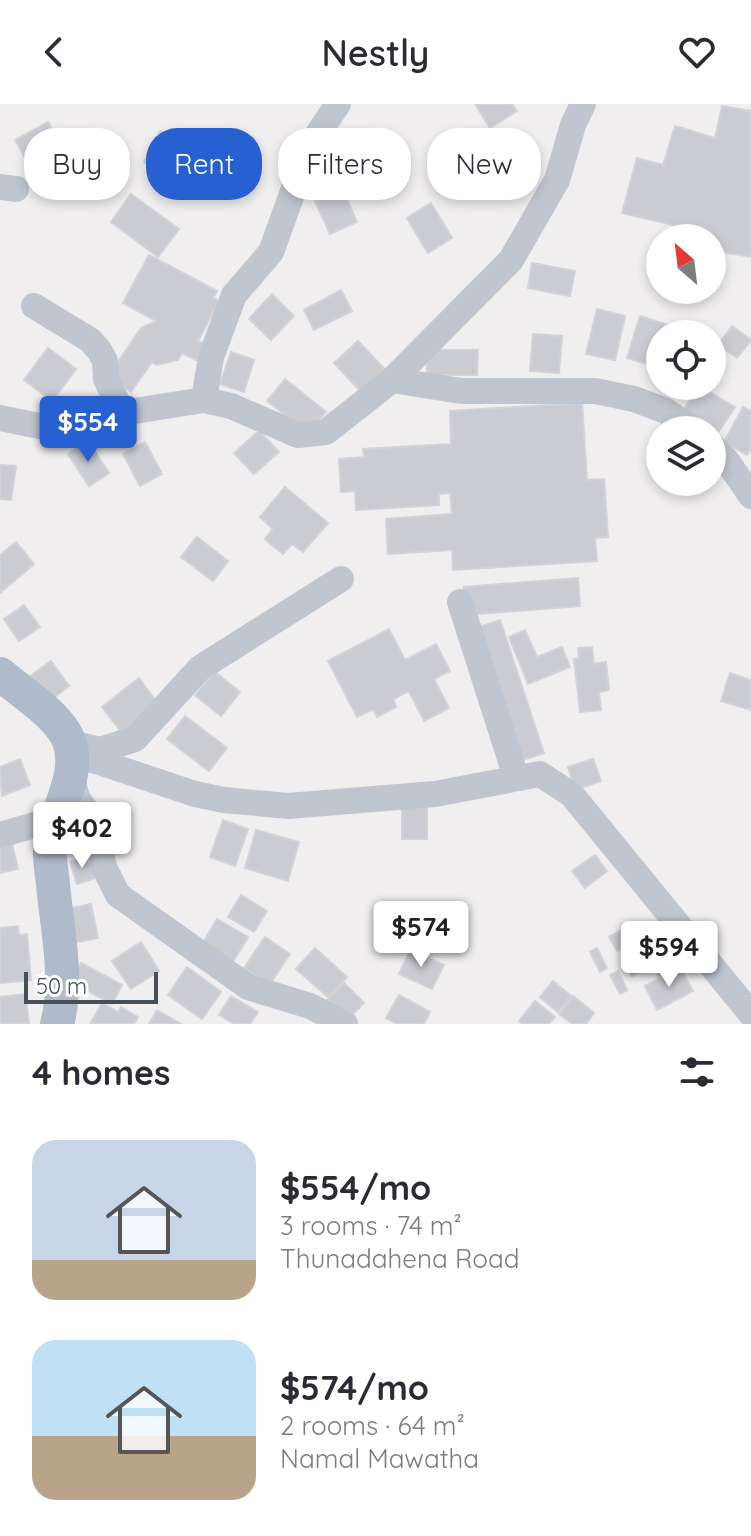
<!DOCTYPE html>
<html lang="en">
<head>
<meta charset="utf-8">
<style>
	:root { --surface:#fff; --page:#f7f7f7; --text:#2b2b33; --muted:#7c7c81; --accent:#2761d1 }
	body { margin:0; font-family:Quicksand,sans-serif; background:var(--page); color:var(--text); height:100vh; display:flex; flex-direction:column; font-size:30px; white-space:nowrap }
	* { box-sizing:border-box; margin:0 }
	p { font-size:26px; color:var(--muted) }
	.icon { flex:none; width:44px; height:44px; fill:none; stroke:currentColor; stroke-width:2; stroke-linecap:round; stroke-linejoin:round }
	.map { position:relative; height:920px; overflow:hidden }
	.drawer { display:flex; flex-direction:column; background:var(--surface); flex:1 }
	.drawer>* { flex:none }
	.guide { position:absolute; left:24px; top:24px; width:704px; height:72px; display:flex; gap:16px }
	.needle { width:52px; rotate:332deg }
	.fabs { position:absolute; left:646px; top:120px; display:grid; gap:16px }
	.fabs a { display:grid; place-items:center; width:80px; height:80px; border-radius:50%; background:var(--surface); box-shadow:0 4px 12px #0003; font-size:40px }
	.scale { position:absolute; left:24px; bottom:20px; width:134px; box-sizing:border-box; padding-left:8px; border:4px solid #474f59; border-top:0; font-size:22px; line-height:28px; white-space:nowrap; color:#474f59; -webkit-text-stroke:6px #fff; paint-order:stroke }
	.price { position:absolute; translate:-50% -68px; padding:0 18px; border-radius:8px; background:#fff; color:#222; font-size:26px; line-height:52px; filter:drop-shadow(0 2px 4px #0008) }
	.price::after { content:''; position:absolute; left:50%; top:48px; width:24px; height:18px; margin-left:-12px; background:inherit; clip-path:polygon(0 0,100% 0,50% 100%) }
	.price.active { background:var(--accent); color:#fff }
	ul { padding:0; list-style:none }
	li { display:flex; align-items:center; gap:24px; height:200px; padding:0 32px }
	li span { display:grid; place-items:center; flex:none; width:224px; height:160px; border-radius:24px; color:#555 }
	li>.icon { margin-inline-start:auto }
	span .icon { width:96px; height:96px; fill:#fffc; stroke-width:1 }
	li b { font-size:34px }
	h2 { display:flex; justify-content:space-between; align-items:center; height:96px; padding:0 32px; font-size:34px }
	.tag { padding:0 28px; border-radius:32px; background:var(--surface); box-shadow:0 4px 12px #0003; font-size:28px; line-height:72px }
	.tag.active { background:var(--accent); color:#fff }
	header { display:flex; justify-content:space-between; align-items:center; height:104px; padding:0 32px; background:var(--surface); font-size:36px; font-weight:600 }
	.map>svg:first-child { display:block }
	.building { fill:#cbccd2; stroke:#d2d3d9; stroke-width:2 }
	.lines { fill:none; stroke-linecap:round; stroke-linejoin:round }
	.minor { stroke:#bfc6cf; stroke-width:26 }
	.major { stroke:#afbaca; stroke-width:34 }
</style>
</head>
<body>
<header><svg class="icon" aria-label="back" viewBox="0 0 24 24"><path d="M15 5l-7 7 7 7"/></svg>Nestly<svg class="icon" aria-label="heart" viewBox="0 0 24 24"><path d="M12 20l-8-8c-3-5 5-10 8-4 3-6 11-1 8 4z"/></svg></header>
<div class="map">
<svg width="751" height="920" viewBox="0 0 751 920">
	<rect width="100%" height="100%" fill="#f0eeee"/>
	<g class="building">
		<polygon points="475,0 512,0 517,7 490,24"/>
		<polygon points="722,2 751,7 751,153 712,146 712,134 688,134 690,125 622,109 637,54 663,61 675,22 715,34"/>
		<polygon points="48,18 77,69 60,78 56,70 39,79 15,36"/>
		<polygon points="160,27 187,41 171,72 144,58"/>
		<polygon points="378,38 405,66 393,78 383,68 377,74 359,56"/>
		<polygon points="463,38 489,73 463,92 437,58"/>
		<polygon points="334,66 357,118 330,130 315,97 326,92 318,73"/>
		<polygon points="131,90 179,125 158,153 111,118"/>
		<polygon points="431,99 452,134 428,149 407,114"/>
		<polygon points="149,151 217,187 213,194 219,197 198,237 207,241 198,257 182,249 178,256 157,261 152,258 131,288 108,273 141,224 156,217 123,199"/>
		<polygon points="532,159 575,167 570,192 528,184"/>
		<polygon points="341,186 352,207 314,226 304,206"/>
		<polygon points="272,190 294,212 271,236 249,215"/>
		<polygon points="597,205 625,212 615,256 586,250"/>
		<polygon points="640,212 674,223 672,230 660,230 660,264 627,254"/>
		<polygon points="732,222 751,236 737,254 718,241"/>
		<polygon points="533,230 562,232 559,269 530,267"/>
		<polygon points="358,237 388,269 364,291 334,259"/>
		<polygon points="48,244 76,265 52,297 24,276"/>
		<polygon points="427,246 478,246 477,271 427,271"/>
		<polygon points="231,248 254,256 244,288 220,280"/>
		<polygon points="285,275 326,308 316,319 296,319 267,297"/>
		<polygon points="699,282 735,303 717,330 682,308"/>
		<polygon points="582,299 587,376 604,375 608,433 595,434 597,457 453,466 452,446 388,450 386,415 452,410 450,389 439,390 439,401 356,406 355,387 341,388 339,355 364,353 363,345 451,340 450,307"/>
		<polygon points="743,303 751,307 751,344 747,351 724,338"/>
		<polygon points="259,327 279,348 254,370 234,349"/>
		<polygon points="88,337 109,369 89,382 68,350"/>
		<polygon points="145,338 162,370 140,382 123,350"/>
		<polygon points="0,361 16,362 11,396 0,395"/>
		<polygon points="285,383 328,419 303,448 292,440 283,450 265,435 273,425 260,413"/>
		<polygon points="197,433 228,457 213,477 181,453"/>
		<polygon points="16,438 34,460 0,489 0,451"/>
		<polygon points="578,474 580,502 466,511 464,483"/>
		<polygon points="24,501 40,523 19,537 4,515"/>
		<polygon points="500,516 544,649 520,657 476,524"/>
		<polygon points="389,525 405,556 436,540 450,567 434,575 449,604 424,617 409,587 393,595 396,603 377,613 373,605 357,613 328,557"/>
		<polygon points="525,526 537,553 562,543 570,563 528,580 509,533"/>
		<polygon points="592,543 594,560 606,558 609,586 599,588 601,606 580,608 574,555 579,555 578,544"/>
		<polygon points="51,557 69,582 44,601 25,576"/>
		<polygon points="215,568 240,588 221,612 195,591"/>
		<polygon points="730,569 751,576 751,606 721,597"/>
		<polygon points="139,574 159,601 122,629 102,603"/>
		<polygon points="185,612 227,644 209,667 167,635"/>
		<polygon points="20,655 30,681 2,692 0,663"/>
		<polygon points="593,655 601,677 575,686 568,663"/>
		<rect x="402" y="703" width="25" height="32"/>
		<polygon points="223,716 248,725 235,762 210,753"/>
		<polygon points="256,726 299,738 288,777 245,764"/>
		<polygon points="12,739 18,765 0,769 0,742"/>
		<polygon points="595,751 607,767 585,784 572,767"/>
		<polygon points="88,752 95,774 77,780 70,758"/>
		<polygon points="241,791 267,807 254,828 228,813"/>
		<polygon points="91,800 98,834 72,839 66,805"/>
		<polygon points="217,815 248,833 231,861 200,844"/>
		<polygon points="18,822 19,831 27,830 31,876 0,879 0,824"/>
		<polygon points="625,824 633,838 617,847 609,833"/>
		<polygon points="265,833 290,850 269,881 244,864"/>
		<polygon points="658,836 666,851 652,859 644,844"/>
		<polygon points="141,838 159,867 131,885 112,857"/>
		<polygon points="315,844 347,873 328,893 296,865"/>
		<polygon points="597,844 607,864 600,868 590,848"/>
		<polygon points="641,844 650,862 632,872 623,854"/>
		<polygon points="410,846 444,861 432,885 399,870"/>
		<polygon points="676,852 680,861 659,872 655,863"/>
		<polygon points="81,859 122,881 112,900 71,878"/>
		<polygon points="187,863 221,888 202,915 168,891"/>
		<polygon points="680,863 693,887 657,906 645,882"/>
		<polygon points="618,867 627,886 620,890 610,871"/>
		<polygon points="553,877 571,892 558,908 540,893"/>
		<polygon points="344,879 364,899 347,916 327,896"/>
		<polygon points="25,890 29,919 0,920 0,893"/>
		<polygon points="399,891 430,908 424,920 397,920 386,914"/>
		<polygon points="231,892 258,908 250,920 235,920 219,911"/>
		<polygon points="573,892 594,909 586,920 572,920 559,910"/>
		<polygon points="535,897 555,913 549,920 523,920 519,917"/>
		<polygon points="102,899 118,908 121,903 138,913 134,920 90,920"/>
		<polygon points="157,906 181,920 149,920"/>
	</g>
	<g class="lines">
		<g class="minor">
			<polyline points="0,83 16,85"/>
			<polyline points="34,202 90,236 99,246 105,257 106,275 122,308"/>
			<polyline points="392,276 461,287 595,287 634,295 666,307 694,326"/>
			<polyline points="204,296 211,253 234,191 271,148 309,43 338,0"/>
			<polyline points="0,314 39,322 204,296 231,302 298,331 326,328 392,276 511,156 557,76 573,21 583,0"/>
			<polyline points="712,342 727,357 751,392"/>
			<polyline points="460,498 516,673"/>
			<polyline points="76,640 100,646 135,635 200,564 341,475"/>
			<polyline points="73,656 93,656 195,690 224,696 288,702 435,690 540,670 572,691 751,910"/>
			<polyline points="71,669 77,694 94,717 104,763 118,791 248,883 310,902 345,920"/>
			<polyline points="0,731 55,715"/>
		</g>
		<path class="major" d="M0 570C21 588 60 612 69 637 82 672 53 709 50 744 49 756 52 769 53 780 57 825 69 876 57 920"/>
	</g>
</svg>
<div class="fabs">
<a><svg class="needle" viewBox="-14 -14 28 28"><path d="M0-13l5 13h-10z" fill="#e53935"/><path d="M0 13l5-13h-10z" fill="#7c7c81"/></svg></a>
<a><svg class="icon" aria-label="locate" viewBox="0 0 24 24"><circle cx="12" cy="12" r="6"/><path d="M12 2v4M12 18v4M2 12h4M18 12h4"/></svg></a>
<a><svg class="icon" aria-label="layers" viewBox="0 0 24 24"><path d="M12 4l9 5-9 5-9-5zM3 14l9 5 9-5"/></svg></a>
</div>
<div class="scale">50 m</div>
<b class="price active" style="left:88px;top:360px">$554</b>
<b class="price" style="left:82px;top:766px">$402</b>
<b class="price" style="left:421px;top:865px">$574</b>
<b class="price" style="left:669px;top:885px">$594</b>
<div class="guide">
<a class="tag">Buy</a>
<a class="tag active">Rent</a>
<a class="tag">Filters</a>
<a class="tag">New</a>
</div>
</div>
<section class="drawer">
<h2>4 homes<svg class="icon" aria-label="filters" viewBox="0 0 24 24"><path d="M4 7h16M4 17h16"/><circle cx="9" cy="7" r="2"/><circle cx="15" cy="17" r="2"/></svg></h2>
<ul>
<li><span style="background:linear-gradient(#c9d6e8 75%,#b9a48a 0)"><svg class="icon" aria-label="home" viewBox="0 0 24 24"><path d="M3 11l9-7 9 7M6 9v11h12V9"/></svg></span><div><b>$554/mo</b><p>3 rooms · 74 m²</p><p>Thunadahena Road</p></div></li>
<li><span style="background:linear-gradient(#bfe0f5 60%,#b9a48a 0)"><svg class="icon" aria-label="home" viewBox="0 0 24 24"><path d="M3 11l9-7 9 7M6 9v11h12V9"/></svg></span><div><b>$574/mo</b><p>2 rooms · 64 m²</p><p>Namal Mawatha</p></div></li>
</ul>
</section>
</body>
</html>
